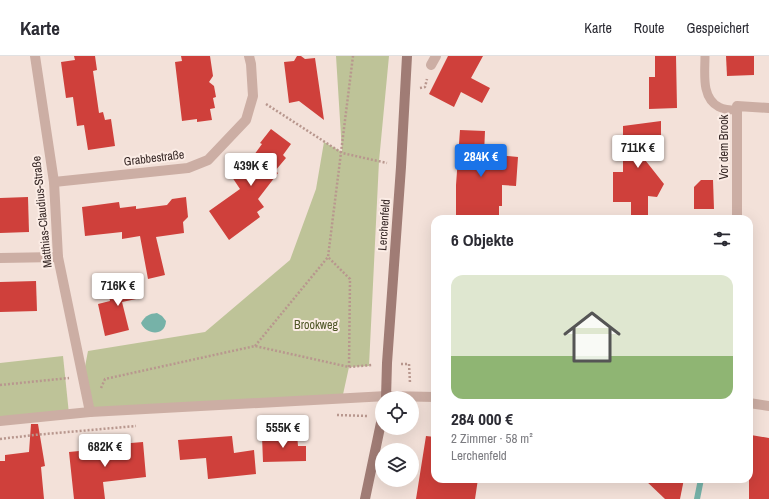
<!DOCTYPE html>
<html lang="de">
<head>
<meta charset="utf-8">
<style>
	:root { --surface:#fff; --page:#f2f2f3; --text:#2b2b33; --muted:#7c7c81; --line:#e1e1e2; --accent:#1a73e8 }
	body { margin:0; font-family:"Archivo Narrow",sans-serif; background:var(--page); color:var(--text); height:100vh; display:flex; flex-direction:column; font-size:15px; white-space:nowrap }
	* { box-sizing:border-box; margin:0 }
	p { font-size:13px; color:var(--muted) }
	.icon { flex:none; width:22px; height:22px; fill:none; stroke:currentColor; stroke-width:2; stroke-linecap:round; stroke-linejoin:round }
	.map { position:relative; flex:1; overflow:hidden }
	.details { position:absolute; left:431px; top:159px; width:322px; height:268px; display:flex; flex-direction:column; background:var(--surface); border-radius:12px; box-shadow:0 4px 16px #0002 }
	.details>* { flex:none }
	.fabs { position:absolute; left:375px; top:335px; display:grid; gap:8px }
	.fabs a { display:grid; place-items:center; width:44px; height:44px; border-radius:50%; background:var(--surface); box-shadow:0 4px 16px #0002; font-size:20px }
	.price { position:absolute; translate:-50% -34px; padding:0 9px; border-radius:4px; background:#fff; color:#222; font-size:13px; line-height:26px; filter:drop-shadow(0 1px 2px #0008) }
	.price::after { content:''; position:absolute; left:50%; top:24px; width:12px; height:9px; margin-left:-6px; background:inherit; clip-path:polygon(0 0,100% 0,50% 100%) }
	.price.on { background:var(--accent); color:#fff }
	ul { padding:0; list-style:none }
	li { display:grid; align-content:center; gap:8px; height:212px; padding:0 20px }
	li+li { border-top:1px solid var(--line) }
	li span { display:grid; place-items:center; height:124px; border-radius:12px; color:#555 }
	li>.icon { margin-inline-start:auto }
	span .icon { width:72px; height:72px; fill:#fffc; stroke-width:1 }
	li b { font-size:17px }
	h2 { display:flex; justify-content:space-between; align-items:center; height:48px; padding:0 20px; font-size:17px }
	header { display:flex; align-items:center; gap:24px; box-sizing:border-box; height:56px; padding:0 20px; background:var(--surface); border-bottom:1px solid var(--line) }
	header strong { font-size:19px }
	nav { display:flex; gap:22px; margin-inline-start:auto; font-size:14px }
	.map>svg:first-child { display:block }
	.green { fill:#bec398 }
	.water { fill:#76b2a8 }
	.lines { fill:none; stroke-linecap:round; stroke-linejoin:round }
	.stream { stroke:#76b2a8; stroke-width:6 }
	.building { fill:#cf403b }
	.path { stroke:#b8978e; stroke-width:2.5; stroke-dasharray:2 2; stroke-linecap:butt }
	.lane { stroke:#ccaea4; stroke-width:9 }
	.street { stroke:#ccaea4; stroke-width:10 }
	.secondary { stroke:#a07c75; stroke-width:10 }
	.labels { text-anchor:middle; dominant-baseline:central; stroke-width:4; stroke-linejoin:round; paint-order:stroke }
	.street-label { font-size:12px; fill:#372826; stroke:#fbece5 }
	.park-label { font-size:12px; fill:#505728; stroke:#fbece5 }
</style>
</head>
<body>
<header>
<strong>Karte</strong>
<nav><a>Karte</a><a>Route</a><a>Gespeichert</a></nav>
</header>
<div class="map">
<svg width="769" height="443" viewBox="0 0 769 443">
	<rect width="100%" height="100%" fill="#f3e1d9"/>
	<g class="green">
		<polygon points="336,0 389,0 379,105 369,310 349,311 342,343 90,356 83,321 88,295 205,276 290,204 316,133 324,86 342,96"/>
		<polygon points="63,300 69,358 0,365 0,307"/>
	</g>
	<path class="water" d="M157 257 162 260 166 265C165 281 146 279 141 267 146 259 149 258 157 257Z"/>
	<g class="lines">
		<polyline class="stream" points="697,443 701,423"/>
	</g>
	<g class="building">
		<polygon points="74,0 95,0 97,14 93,15 99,57 103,56 105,64 111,63 115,90 88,94 84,69 77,70 73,41 66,42 61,6 75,4"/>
		<polygon points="181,0 210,0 213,20 209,26 214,30 216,41 213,42 215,52 210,53 212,64 197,66 197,63 182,65 175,6 182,5"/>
		<polygon points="297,0 301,0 305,3 315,2 324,64 299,45 289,47 284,6 294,5"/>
		<polygon points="448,0 483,0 471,22 490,32 482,47 461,36 454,51 429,38"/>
		<polygon points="655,0 676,0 677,52 649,53 649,21 655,21"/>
		<polygon points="726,0 754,0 754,19 727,20"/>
		<polygon points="661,65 661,97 638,95 664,128 657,141 648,140 648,163 631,163 631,146 613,146 613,116 623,116 623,70"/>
		<polygon points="271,73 291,88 283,99 286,102 275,115 278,117 258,143 264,151 257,156 260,161 229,184 209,155 240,133 232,121 258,102 254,99 262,88 260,87"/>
		<polygon points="460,74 485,75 484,98 518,101 516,130 502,129 502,150 499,150 499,163 456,163 456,129"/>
		<polygon points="701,124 713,124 714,153 694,153 694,131"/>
		<polygon points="28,141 29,176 0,177 0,142"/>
		<polygon points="186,141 188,161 183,166 184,177 156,181 165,219 148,223 140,180 122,183 122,176 85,180 82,151 119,146 120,152 136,150 136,153 167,149 172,143"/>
		<polygon points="137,224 141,242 122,246 129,274 105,280 98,248 110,245 107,231"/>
		<polygon points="36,225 37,255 0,256 0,226"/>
		<polygon points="31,368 38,368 45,410 41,411 44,443 0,443 0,405 5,405 5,399 29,396"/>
		<polygon points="297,378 298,390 306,390 306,405 263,406 262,380 281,381 281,379"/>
		<polygon points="751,379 769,382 769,443 749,443 749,388"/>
		<polygon points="232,380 234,397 254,394 256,418 208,423 206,402 180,404 178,384"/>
		<polygon points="426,380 435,381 435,423 478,423 475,443 416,443"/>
		<polygon points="143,386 146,421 103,426 105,443 74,443 69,396 119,391 119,388"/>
		<polygon points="644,423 684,423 680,443 665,443"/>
	</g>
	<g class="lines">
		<g class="path">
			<polyline points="420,32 425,31 427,23"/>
			<polyline points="266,48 342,97 387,107"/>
			<polyline points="255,290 328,201"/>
			<polyline points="401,308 409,308 410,327"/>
			<polyline points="349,311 350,223 328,201 353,0"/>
			<polyline points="0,329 69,322"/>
			<polyline points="101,332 105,323 255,290 349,311 372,309"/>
			<polyline points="337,359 368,360"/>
			<polyline points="0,383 34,379 136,370"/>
		</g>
		<path class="lane" d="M705 0C705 17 701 42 719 51 724 54 732 54 737 54"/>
		<g class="street">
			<polyline points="35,0 54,126 58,201 90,356"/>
			<polyline points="431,9 436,0"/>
			<polyline points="54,126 188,112 208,104 246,64 253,40 251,8 249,0"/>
			<polyline points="737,163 737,50 769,52"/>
			<polyline points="0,202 58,201"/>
			<polyline points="749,347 769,350"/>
			<polyline points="0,365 90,356 387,340 435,341"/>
		</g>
		<g class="secondary">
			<polyline points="386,342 387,307 401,111 407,0"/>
			<polyline points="365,443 382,362"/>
		</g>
	</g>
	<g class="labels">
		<g class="street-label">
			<text transform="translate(724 91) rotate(-90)">Vor dem Brook</text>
			<text transform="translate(154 102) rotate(-7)">Grabbestraße</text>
			<text transform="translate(42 156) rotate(-96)">Matthias-Claudius-Straße</text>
			<text transform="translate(384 169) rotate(-86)">Lerchenfeld</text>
		</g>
		<g class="park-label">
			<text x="316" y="269">Brookweg</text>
		</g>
	</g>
</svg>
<div class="fabs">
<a><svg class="icon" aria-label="locate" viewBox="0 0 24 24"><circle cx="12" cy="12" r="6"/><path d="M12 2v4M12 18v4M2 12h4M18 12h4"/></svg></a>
<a><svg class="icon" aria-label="layers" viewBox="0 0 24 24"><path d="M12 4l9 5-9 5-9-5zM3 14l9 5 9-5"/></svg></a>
</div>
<b class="price" style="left:638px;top:113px">711K €</b>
<b class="price on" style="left:481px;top:122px">284K €</b>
<b class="price" style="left:251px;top:131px">439K €</b>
<b class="price" style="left:118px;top:251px">716K €</b>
<b class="price" style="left:283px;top:393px">555K €</b>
<b class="price" style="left:105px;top:412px">682K €</b>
<section class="details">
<h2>6 Objekte<svg class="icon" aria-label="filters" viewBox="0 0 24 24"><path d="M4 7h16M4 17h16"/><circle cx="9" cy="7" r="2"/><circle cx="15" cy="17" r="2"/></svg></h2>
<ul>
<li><span style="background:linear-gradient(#dfe7d0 65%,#8fb573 0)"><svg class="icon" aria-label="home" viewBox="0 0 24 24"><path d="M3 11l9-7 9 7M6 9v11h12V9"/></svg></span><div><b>284 000 €</b><p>2 Zimmer · 58 m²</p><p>Lerchenfeld</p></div></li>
</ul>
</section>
</div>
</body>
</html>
